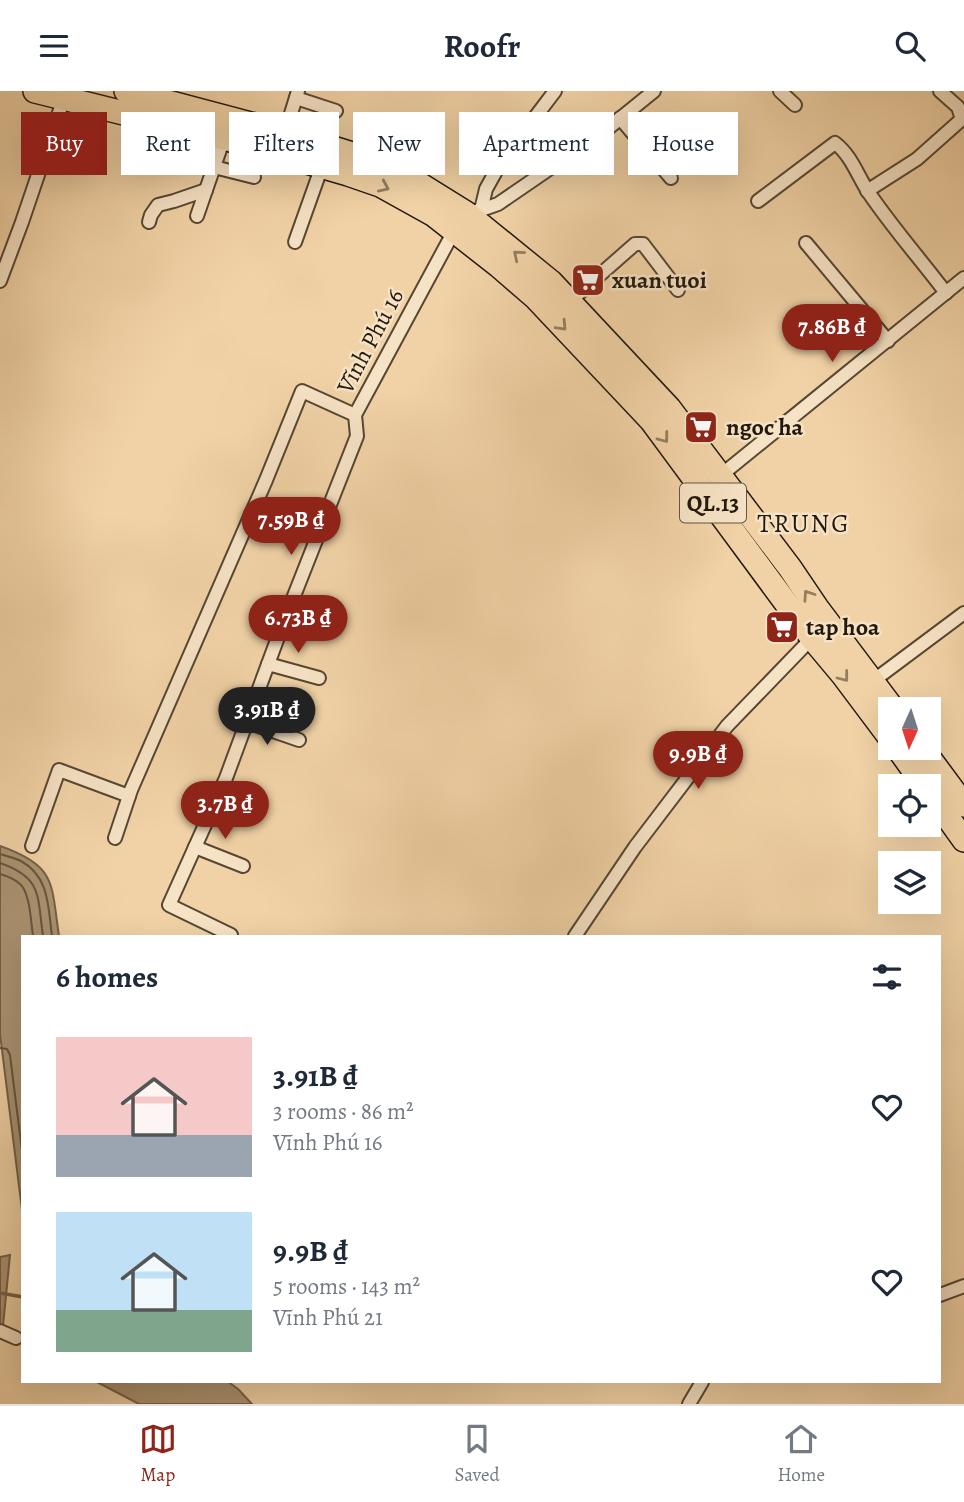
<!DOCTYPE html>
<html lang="en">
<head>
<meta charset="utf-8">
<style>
	:root { --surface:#fff; --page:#f6f6f7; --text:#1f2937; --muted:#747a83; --line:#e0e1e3; --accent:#8f2418 }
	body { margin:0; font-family:Alegreya,serif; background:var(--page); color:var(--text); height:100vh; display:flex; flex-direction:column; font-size:26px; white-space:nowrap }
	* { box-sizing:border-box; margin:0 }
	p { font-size:23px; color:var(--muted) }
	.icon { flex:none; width:38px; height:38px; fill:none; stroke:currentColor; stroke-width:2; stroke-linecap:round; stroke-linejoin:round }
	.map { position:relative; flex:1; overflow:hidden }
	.side { position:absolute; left:21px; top:844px; width:920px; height:448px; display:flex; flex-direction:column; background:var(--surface); border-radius:0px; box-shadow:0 7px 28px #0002 }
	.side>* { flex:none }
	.banner { position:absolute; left:21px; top:21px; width:922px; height:63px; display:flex; gap:14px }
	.needle { width:46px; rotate:183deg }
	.fabs { position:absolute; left:878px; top:606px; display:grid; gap:14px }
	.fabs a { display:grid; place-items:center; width:63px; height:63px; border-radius:0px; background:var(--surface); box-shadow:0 7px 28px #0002; font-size:35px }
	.price { position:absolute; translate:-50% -60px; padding:0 16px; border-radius:24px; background:var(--accent); color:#fff; font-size:23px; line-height:46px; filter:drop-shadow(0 2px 4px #0008) }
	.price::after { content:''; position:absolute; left:50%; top:42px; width:21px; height:16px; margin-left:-10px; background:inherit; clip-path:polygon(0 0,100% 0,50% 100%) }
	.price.active { background:#222; color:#fff }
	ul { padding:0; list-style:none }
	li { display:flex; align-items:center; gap:21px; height:175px; padding:0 35px }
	li span { display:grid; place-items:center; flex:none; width:196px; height:140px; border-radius:0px; color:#555 }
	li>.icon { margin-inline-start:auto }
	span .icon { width:84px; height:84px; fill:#fffc; stroke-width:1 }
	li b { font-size:30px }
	h2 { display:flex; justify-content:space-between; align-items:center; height:84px; padding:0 35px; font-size:30px }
	.chip { padding:0 24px; border-radius:0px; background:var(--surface); box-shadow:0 7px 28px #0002; font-size:24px; line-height:63px }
	.chip.active { background:var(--accent); color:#fff }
	header { display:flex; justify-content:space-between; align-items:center; height:91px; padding:0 35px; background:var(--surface); font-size:32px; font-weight:700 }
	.tab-bar { display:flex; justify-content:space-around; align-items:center; height:98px; border-top:2px solid var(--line); background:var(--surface); font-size:19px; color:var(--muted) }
	.tab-bar a { display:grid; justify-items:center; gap:4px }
	.tab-bar .active { color:var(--accent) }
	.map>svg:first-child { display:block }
	.water { fill:#ab9372; stroke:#746249; stroke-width:2 }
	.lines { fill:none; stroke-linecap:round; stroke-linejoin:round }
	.shore { stroke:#66563f; stroke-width:2 }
	.stream { stroke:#746249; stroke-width:3.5 }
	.street-casing { stroke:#564732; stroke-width:16 }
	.highway-casing { stroke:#22190c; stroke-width:26 }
	.street { stroke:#f6e2c5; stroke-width:12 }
	.highway { stroke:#f1d2a6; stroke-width:23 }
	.oneway { stroke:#947f61 }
	.labels { text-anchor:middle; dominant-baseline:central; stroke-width:5; stroke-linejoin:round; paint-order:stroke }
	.shield { fill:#f6e2c5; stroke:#625544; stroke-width:2 }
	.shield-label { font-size:23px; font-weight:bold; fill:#22190c }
	.poi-label { font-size:24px; font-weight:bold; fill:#22190c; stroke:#f6e2c5; text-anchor:start }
	.street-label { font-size:24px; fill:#22190c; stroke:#f6e2c5 }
	.neighbourhood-label { font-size:26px; letter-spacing:2px; fill:#22190c; stroke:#f6e2c5 }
</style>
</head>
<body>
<header><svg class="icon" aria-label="menu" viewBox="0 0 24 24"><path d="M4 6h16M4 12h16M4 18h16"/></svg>Roofr<svg class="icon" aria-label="search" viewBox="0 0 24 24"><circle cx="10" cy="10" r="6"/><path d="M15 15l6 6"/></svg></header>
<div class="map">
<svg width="964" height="1313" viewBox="0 0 964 1313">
	<rect width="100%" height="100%" fill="#f1d2a6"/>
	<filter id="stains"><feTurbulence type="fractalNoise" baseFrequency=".00286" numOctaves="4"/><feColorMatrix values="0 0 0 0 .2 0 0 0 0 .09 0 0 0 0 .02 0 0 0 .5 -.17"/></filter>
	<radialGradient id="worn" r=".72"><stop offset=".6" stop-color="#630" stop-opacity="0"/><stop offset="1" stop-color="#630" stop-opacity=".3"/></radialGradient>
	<g class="water">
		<path d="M0 755C57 775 51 792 59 845H23V1127L0 943Z"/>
		<polygon points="10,1164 3,1235 0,1234 0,1166"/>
		<polygon points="95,1290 227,1290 238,1298 252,1313 139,1313"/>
	</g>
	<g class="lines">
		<g class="shore">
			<path d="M0 763C7 765 15 767 21 770 50 786 48 817 52 845"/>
			<path d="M0 772C43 787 37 805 43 845"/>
			<path d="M0 783C7 785 15 788 21 794 30 803 31 832 33 845"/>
			<polyline points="0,957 7,958 10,964 23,1068"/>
		</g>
		<polyline class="stream" points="0,1202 23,1206"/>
		<g class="street-casing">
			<g id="street">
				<polyline points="780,0 795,14"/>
				<polyline points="296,7 336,20"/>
				<polyline points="620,27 671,87"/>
				<polyline points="285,42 298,0"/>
				<polyline points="214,76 254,86"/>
				<polyline points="867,100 917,68 962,28 958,16 940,0"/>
				<path d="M758 110 835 52C852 65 858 86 869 102 892 136 921 169 946 202"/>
				<polyline points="481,119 486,98 501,71 555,0"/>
				<polyline points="466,122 481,119 498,113 606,39 654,0"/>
				<polyline points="197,125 224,47"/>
				<polyline points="149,131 151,124 158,114 174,110 206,99"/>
				<polyline points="295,151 322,75"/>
				<polyline points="806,152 888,250"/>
				<polyline points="0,190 22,131 64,7"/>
				<polyline points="569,211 635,153 643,153 678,199"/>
				<polyline points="720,385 964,187"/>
				<polyline points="268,573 319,587"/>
				<polyline points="873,590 964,522"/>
				<polyline points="247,631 299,649"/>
				<polyline points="221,699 256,714"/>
				<polyline points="115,747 131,699 266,389 302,300 355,324"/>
				<polyline points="32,755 59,679 129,705"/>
				<polyline points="195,756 243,775"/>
				<polyline points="231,844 169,814 226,687 281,538 357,345 355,324 454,140"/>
				<polyline points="575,845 635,756 727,635 812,547"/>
				<polyline points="940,1204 964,1195"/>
				<polyline points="0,1240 16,1247"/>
				<polyline points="689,1313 702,1291"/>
			</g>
		</g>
		<g class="highway-casing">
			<g id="highway">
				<polyline points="35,0 224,47 348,83 380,94 434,124 499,175 536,207 651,329 812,547 843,584 891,648"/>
				<polyline points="126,0 285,42 352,63 421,94 466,122 551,191 669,317 790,477 817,517 893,618"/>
				<polyline points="897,656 925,695"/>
				<polyline points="921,656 964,714"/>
				<polyline points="929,700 964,749"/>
			</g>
		</g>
		<use href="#street" class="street"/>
		<use href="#highway" class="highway"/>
	</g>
	<defs><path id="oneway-chevron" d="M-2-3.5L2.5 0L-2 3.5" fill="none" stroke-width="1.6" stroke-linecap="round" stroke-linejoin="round" transform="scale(1.75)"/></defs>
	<g class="oneway">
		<use href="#oneway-chevron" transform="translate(384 96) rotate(24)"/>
		<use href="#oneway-chevron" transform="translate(518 164) rotate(-140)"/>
		<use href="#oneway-chevron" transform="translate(562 235) rotate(47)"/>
		<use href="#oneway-chevron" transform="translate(664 347) rotate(53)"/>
		<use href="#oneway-chevron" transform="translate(808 504) rotate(-124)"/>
		<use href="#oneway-chevron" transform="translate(844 586) rotate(52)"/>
	</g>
	<defs>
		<g id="supermarket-square" transform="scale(1.75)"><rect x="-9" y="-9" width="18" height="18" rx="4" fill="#8f2418" stroke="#f6e2c5"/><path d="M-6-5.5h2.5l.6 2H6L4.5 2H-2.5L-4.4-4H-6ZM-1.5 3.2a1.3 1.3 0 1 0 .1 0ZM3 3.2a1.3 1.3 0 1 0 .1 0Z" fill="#fff"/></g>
	</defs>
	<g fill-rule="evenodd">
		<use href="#supermarket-square" x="588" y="189"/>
		<use href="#supermarket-square" x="701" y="336"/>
		<use href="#supermarket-square" x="782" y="536"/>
	</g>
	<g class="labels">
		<rect class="shield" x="680" y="392.5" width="66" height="39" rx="5"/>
		<g class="shield-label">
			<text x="713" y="412">QL.13</text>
		</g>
		<g class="poi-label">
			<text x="612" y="189">xuan tuoi</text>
			<text x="726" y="336">ngoc ha</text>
			<text x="806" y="536">tap hoa</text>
		</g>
		<g class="street-label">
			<text transform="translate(370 250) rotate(-62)">Vĩnh Phú 16</text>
		</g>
		<g class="neighbourhood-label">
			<text x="804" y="432">TRUNG</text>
		</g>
	</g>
	<rect width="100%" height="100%" filter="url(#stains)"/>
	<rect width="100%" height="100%" fill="url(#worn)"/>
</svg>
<div class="fabs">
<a><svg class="needle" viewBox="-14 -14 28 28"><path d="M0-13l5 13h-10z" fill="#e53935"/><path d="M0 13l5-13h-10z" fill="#747a83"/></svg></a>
<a><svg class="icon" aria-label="locate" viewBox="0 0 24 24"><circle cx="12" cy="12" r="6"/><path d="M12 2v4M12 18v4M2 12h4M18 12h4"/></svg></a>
<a><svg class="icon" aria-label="layers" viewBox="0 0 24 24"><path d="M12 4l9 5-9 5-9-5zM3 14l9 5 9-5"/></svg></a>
</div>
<b class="price" style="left:832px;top:273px">7.86B ₫</b>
<b class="price" style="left:291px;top:466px">7.59B ₫</b>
<b class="price" style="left:298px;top:564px">6.73B ₫</b>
<b class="price active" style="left:267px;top:656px">3.91B ₫</b>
<b class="price" style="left:698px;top:700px">9.9B ₫</b>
<b class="price" style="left:225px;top:750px">3.7B ₫</b>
<div class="banner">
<a class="chip active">Buy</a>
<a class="chip">Rent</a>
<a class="chip">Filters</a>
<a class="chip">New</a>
<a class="chip">Apartment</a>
<a class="chip">House</a>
</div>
<section class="side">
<h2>6 homes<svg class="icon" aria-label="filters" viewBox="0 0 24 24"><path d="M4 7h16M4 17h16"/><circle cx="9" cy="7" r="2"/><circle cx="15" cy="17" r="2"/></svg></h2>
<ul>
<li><span style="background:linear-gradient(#f6c9c9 70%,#9aa5b1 0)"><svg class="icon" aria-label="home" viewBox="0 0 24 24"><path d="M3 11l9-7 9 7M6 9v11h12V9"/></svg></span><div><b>3.91B ₫</b><p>3 rooms · 86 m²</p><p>Vĩnh Phú 16</p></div><svg class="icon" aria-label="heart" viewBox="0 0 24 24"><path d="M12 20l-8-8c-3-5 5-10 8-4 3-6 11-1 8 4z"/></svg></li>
<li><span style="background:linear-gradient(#bfe0f5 70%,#7fa58c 0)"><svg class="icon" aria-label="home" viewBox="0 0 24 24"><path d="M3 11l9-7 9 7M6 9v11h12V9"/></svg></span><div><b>9.9B ₫</b><p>5 rooms · 143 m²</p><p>Vĩnh Phú 21</p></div><svg class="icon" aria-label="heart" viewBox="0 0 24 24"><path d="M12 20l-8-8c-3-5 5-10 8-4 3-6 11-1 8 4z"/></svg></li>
</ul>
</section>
</div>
<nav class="tab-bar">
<a class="active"><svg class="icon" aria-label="map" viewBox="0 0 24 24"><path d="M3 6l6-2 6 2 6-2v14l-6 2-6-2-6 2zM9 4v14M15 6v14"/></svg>Map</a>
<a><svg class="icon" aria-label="saved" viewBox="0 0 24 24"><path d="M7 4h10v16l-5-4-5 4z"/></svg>Saved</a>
<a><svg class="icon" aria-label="home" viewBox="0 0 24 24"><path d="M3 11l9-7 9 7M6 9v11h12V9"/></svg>Home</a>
</nav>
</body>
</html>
